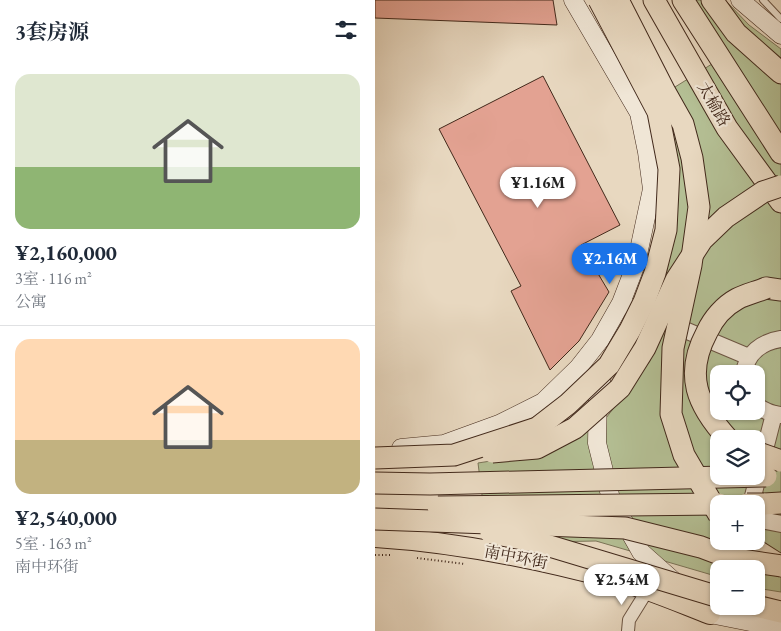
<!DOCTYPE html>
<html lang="zh">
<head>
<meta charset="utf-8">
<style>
	:root { --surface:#fff; --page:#f2f2f3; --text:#1f2937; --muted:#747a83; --line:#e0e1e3; --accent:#1a73e8 }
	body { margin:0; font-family:"EB Garamond","Noto Serif SC",serif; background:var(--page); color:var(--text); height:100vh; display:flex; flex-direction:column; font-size:19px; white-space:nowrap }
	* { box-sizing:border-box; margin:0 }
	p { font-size:16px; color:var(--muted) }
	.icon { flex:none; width:28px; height:28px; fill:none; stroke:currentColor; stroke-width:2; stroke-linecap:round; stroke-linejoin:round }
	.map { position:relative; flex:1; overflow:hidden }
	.side { display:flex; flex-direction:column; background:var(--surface); width:375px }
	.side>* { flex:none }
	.buttons { position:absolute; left:335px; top:365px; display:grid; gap:10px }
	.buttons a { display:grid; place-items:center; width:55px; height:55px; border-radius:10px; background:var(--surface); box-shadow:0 1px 4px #0004; font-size:25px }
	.price { position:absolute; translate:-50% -42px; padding:0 11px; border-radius:18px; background:#fff; color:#222; font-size:16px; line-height:32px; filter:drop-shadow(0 1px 2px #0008) }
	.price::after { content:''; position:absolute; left:50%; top:30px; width:15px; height:11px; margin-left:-8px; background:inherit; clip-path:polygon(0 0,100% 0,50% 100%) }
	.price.selected { background:var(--accent); color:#fff }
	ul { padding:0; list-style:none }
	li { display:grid; align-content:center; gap:10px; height:265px; padding:0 15px }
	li+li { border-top:1px solid var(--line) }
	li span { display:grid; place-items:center; height:155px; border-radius:15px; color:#555 }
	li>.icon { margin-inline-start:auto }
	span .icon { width:90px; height:90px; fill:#fffc; stroke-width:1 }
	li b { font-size:21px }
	h2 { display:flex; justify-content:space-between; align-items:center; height:60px; padding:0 15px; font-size:21px }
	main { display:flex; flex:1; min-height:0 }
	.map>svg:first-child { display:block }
	.green { fill:#b4bf94; stroke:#7b7458; fill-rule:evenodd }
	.building { fill:#e3a292; stroke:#42291b }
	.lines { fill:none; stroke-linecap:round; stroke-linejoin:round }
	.service-casing { stroke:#6c5544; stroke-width:8 }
	.minor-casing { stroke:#6c5544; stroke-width:14 }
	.tertiary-casing { stroke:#6c5544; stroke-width:18 }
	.secondary-casing { stroke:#42291b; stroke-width:19 }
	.primary-casing { stroke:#42291b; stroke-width:22 }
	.trunk-casing { stroke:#42291b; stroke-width:23 }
	.path { stroke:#42291b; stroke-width:2; stroke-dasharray:1 2.5; stroke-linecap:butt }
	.service { stroke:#f0e6d6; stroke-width:6 }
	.minor { stroke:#f0e6d6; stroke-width:12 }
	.tertiary { stroke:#f0e6d6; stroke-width:16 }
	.secondary { stroke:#f0e6d6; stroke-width:18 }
	.primary { stroke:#e8d8c0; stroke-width:20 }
	.trunk { stroke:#e8d8c0; stroke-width:21 }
	.trunk-bridge-casing { stroke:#42291b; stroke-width:23; stroke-linecap:butt }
	.trunk-bridge { stroke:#e8d8c0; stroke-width:21 }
	.labels { text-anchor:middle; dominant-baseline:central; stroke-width:4.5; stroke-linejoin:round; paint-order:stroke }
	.street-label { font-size:16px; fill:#42291b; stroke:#f0e6d6 }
</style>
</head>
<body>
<main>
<section class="side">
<h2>3套房源<svg class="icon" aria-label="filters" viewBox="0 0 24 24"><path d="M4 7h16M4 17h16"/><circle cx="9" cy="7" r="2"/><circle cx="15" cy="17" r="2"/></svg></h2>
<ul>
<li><span style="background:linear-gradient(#dfe7d0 60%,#8fb573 0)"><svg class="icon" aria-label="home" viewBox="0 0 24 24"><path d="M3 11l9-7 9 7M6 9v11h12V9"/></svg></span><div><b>¥2,160,000</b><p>3室 · 116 m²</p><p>公寓</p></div></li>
<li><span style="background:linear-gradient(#ffd9b3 65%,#c2b280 0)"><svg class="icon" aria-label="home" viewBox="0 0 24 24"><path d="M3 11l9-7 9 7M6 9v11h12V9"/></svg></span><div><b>¥2,540,000</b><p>5室 · 163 m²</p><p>南中环街</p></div></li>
</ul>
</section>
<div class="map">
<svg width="406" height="631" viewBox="0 0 406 631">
	<rect width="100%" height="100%" fill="#e8d8c0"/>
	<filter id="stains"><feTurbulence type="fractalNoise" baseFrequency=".004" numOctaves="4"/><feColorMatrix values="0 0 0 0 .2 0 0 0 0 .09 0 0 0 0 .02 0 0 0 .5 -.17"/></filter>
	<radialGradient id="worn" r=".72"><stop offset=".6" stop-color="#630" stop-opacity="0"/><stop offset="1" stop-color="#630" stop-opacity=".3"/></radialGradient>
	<path class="green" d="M318 0H350L374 25 406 49V592L381 588V569H344V577L221 541 113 543 103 463 173 452 231 418 275 361 300 228 287 107 300 87 353 54ZM344 374H381V411H344ZM344 439H381V476H344ZM344 504H381V541H344Z"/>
	<g class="building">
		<polygon points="0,0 178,0 182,25 0,18"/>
		<polygon points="168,76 245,225 206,245 234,292 204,341 175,370 136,291 146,286 64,129"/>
	</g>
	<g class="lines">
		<g class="service-casing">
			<polyline id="service" points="388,0 406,19"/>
		</g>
		<g class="minor-casing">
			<polyline id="minor" points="253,631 254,620 272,591"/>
		</g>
		<g class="tertiary-casing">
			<g id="tertiary">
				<polyline points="246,303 374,357"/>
				<path d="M369 374C371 353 387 342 406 339"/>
				<path d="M381 405C389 411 396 414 406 415"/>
				<polyline points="376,504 399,414"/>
				<polyline points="381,519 406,524"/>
			</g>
		</g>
		<g class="secondary-casing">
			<g id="secondary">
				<polyline points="365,0 406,35"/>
				<polyline points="229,368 223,393 222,443 236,499 266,552 301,583"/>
				<polyline points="26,448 69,444 124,424 168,402 203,368 225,340 246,303 261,264 277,189 272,152 264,113 198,0"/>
				<polyline points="324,604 335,614 406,628"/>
			</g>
		</g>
		<g class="primary-casing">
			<path id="primary" d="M0 537C80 542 161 558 239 579 272 588 304 602 335 614"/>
		</g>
		<g class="trunk-casing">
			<g id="trunk">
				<polyline points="279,0 352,128 406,202"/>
				<polyline points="308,0 406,153"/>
				<polyline points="337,0 361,33 406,73"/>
				<polyline points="391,288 406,290"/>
				<polyline points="389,504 406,503"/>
				<polyline points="370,541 376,547 406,566"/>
				<polyline points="381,606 406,612"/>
			</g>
		</g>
		<g class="path">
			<polyline points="0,555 15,555"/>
			<polyline points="42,558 90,564"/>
		</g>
		<use href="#service" class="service"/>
		<use href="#minor" class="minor"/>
		<use href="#tertiary" class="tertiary"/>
		<use href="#secondary" class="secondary"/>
		<use href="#primary" class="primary"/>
		<use href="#trunk" class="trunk"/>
		<g class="trunk-bridge-casing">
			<g id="trunk-bridge">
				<polyline points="243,0 290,92 308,124 317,158 324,207 316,265 298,348 296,414 309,455 344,515"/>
				<path d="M353 439C322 405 309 375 332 332 338 319 349 306 362 299 371 294 382 292 391 288"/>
				<polyline points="117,452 162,448 200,428 245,388 270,348 301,280 327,240 351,217 388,192 406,186"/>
				<polyline points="381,452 406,461"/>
				<polyline points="0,458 79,455 162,428 193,404 234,365 255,330 269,302 280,273 291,230 294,169 283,112 224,0"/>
				<polyline points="0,483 55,484 391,476"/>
				<polyline points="372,504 389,504"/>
				<polyline points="63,507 344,504"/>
				<polyline points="0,519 250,528 326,547 355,558 406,566"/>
				<polyline points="116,533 158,541 344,597"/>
			</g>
		</g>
		<use href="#trunk-bridge" class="trunk-bridge"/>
	</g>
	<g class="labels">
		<g class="street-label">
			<text transform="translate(339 104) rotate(60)">太榆路</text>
			<text transform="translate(141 557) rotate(11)">南中环街</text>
		</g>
	</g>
	<rect width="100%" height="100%" filter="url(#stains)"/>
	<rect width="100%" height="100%" fill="url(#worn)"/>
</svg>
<div class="buttons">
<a><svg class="icon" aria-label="locate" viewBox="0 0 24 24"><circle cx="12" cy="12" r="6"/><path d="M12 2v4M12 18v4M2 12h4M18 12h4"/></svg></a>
<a><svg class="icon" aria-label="layers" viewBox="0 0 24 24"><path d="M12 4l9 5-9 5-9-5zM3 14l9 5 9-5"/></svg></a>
<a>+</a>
<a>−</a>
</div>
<b class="price" style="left:163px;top:209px">¥1.16M</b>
<b class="price selected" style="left:235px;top:285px">¥2.16M</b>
<b class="price" style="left:247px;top:606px">¥2.54M</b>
</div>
</main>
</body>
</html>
